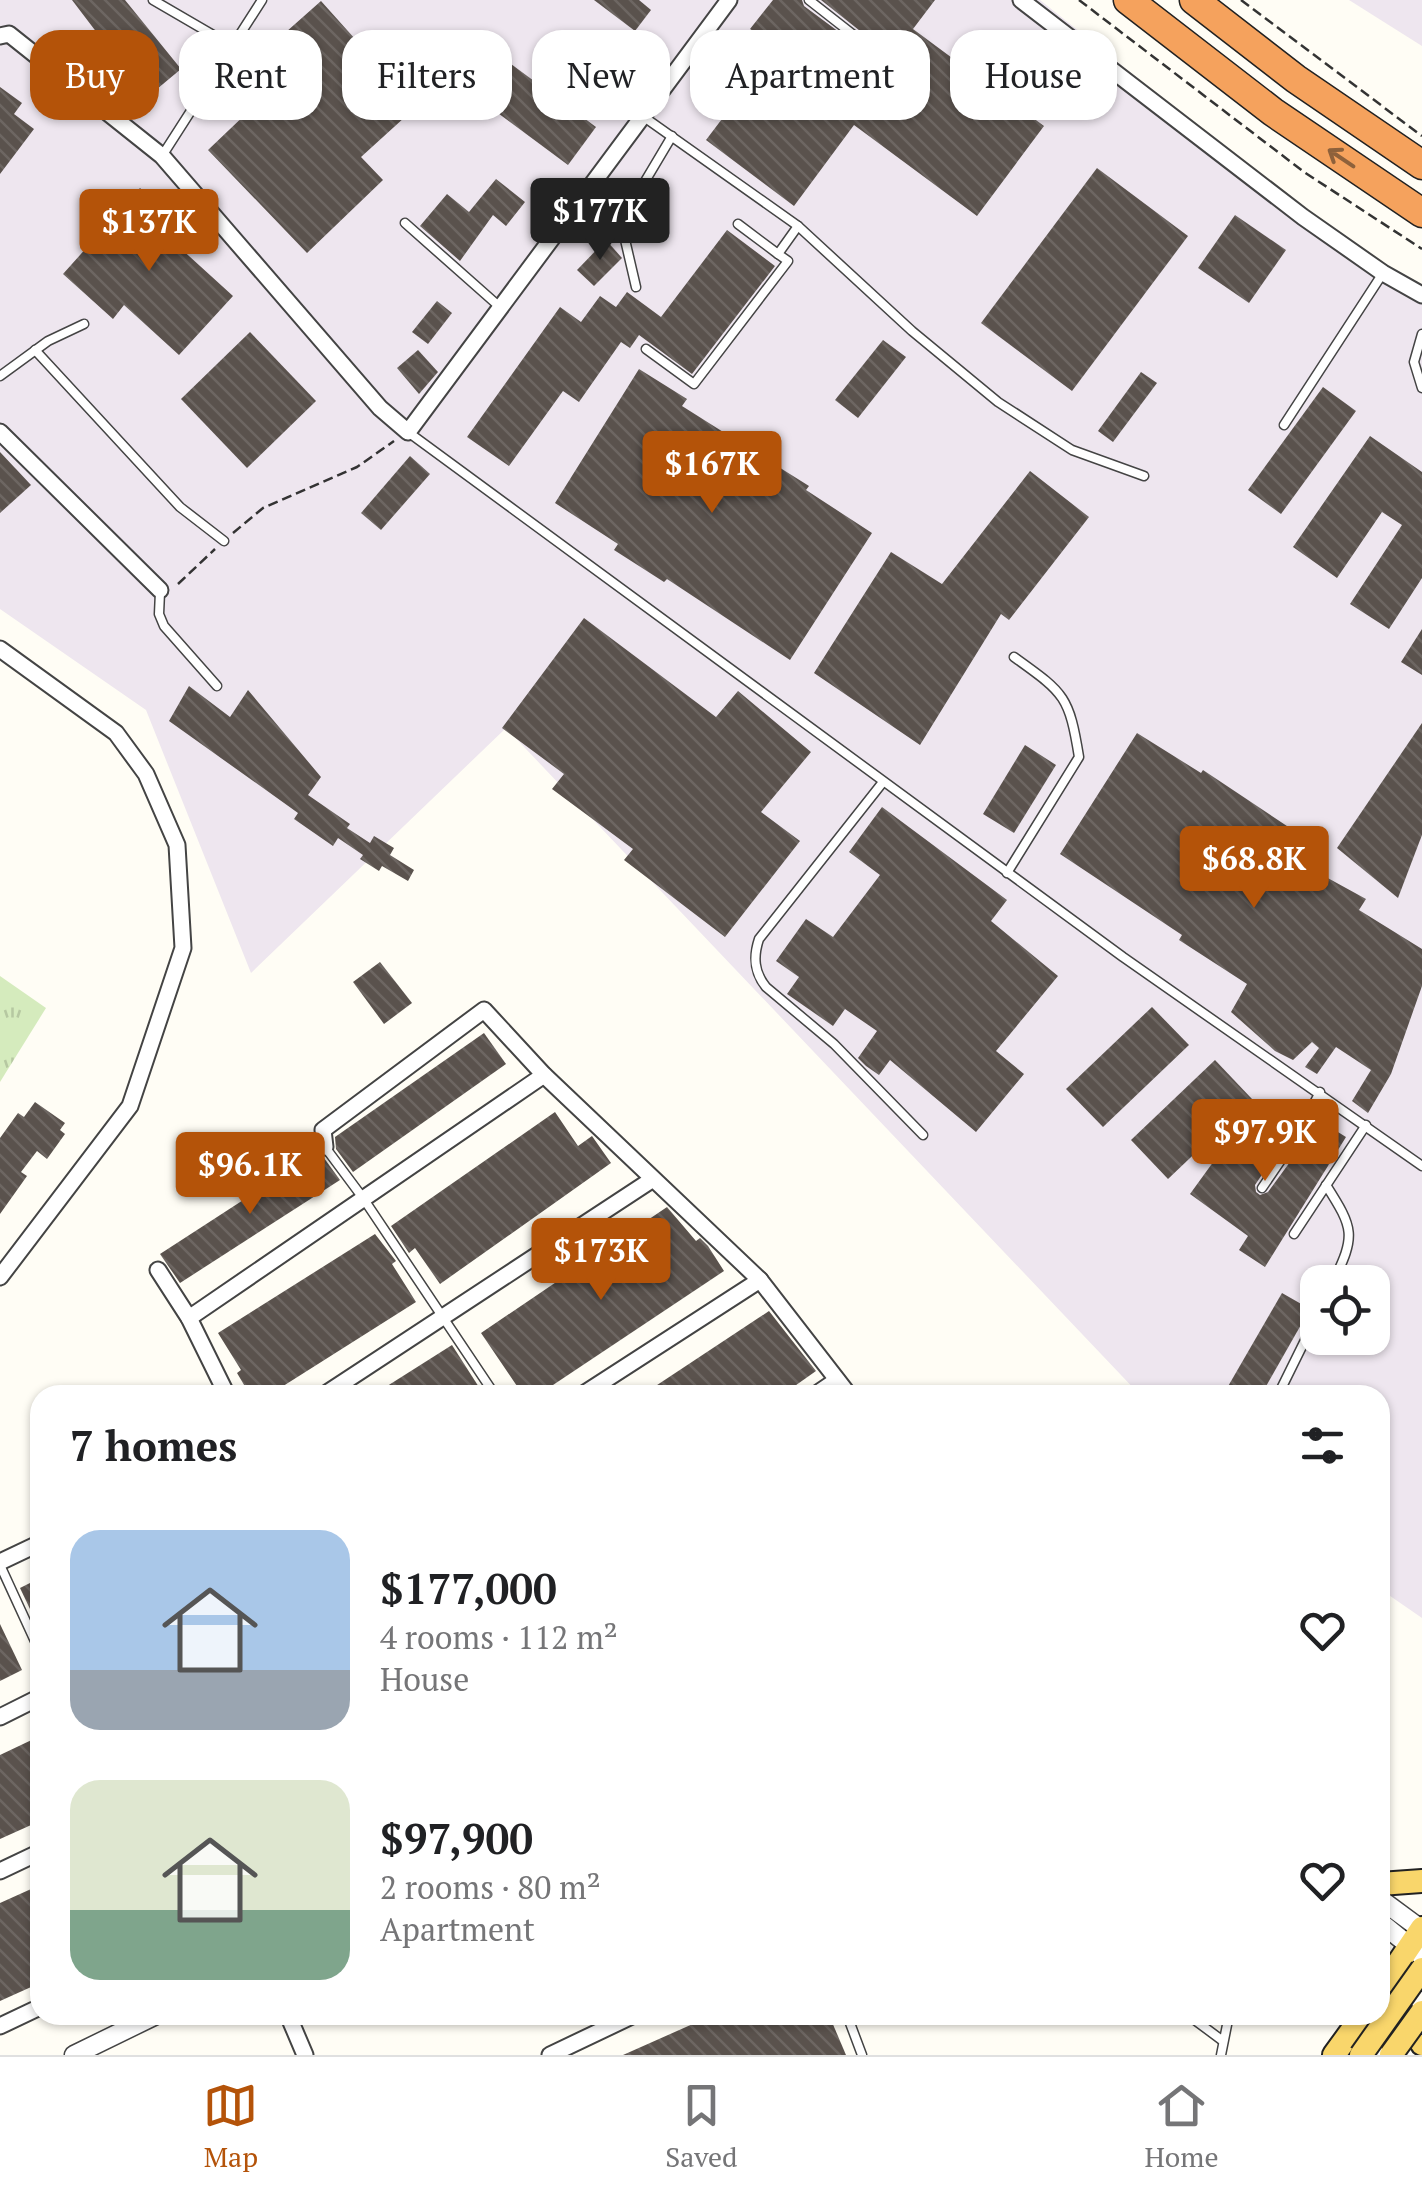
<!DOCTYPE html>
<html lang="en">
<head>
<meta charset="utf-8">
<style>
	:root { --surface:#fff; --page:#f6f6f6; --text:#202124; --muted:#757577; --line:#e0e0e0; --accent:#b45309 }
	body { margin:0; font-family:"PT Serif",serif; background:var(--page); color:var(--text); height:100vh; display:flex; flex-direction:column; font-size:38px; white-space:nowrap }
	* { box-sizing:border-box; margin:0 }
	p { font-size:32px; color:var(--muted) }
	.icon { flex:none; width:55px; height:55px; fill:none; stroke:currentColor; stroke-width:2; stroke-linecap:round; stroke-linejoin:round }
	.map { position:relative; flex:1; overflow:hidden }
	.sheet { position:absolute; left:30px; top:1385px; width:1360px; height:640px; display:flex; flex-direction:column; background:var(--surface); border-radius:30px; box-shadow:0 2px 8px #0004 }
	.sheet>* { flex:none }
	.banner { position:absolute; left:30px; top:30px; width:1362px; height:90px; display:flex; gap:20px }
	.tools { position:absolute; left:1300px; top:1265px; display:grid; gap:20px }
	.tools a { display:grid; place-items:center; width:90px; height:90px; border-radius:20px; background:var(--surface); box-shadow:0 2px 8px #0004; font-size:50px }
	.price { position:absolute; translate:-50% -85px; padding:0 22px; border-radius:10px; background:var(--accent); color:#fff; font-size:32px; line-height:65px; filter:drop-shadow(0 2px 5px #0008) }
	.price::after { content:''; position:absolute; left:50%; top:60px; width:30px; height:22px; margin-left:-15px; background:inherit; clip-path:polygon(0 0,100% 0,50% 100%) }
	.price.active { background:#222; color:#fff }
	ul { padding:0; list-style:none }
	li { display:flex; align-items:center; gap:30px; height:250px; padding:0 40px }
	li span { display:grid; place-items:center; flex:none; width:280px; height:200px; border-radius:30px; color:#555 }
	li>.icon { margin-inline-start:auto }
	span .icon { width:120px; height:120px; fill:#fffc; stroke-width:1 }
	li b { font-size:42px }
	h2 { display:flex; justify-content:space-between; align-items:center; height:120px; padding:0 40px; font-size:42px }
	.chip { padding:0 35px; border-radius:30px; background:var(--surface); box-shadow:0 2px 8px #0004; font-size:35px; line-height:90px }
	.chip.active { background:var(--accent); color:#fff }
	.tabs { display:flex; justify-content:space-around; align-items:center; height:140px; border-top:2px solid var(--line); background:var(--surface); font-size:28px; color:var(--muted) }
	.tabs a { display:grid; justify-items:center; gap:5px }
	.tabs .active { color:var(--accent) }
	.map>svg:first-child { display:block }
	.industrial { fill:#eee6ef; fill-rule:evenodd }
	.grass { fill:url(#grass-tufts) }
	.building { fill:url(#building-back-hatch) }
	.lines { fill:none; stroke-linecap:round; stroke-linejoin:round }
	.service-casing { stroke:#444; stroke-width:11 }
	.minor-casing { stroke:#444; stroke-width:19 }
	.tertiary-casing { stroke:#444; stroke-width:21 }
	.primary-casing { stroke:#222; stroke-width:26 }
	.motorway-casing { stroke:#222; stroke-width:31 }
	.path { stroke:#333; stroke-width:2.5; stroke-dasharray:10 5; stroke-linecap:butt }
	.service { stroke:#fff; stroke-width:8 }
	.minor { stroke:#fff; stroke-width:15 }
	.tertiary { stroke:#fff; stroke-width:18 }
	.primary { stroke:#f9d66b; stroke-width:22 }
	.motorway { stroke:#f5a25d; stroke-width:28 }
	.primary-bridge-casing { stroke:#222; stroke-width:26; stroke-linecap:butt }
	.primary-bridge { stroke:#f9d66b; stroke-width:22 }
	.oneway { stroke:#8e613b }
</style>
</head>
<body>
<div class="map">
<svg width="1422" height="2055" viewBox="0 0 1422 2055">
	<defs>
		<pattern id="grass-tufts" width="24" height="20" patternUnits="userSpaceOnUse" patternTransform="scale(2.5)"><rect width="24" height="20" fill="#d5ebbd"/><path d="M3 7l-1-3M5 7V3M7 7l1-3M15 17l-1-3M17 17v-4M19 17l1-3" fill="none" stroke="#b6c8a1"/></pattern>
		<pattern id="building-back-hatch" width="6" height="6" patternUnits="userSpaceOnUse" patternTransform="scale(2.5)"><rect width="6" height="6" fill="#5a524d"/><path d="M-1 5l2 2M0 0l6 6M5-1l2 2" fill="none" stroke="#6d6662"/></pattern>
	</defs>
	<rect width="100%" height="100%" fill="#fffdf5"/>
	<g class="industrial">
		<path d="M0 0H1040L1340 240 1422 290V1618L1380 1589V1395H1140L506 728 251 973 146 710 0 609ZM1318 1282H1372V1338H1318Z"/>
		<polygon points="1349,0 1422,0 1422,46"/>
	</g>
	<polygon class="grass" points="0,976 46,1008 0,1082"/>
	<g class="building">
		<polygon points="72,0 125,0 181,69 139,104 98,53 107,46"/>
		<polygon points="594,0 639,0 651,10 635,31"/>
		<polygon points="773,0 802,0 804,6 874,58 880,55 879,46 821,0 935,0 913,29 1044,126 977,216 854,125 794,206 706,140 728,111 712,99 759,35 750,29"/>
		<polygon points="321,1 416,107 361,157 383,180 307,253 208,150 298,64 277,40"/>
		<polygon points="488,47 596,127 568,165 460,85"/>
		<polygon points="0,87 22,103 14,114 34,129 0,174"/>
		<polygon points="1097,168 1188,236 1072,391 981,323"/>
		<polygon points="496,179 525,202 506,226 493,215 460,261 420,226 447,194 469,212"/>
		<polygon points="140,188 189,234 178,246 233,296 179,355 124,305 113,319 63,274"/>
		<polygon points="1235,215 1286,250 1249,303 1198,268"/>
		<polygon points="727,230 775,266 692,374 639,335 630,348 621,342 579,402 563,391 509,466 467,437 560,307 581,322 600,296 616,307 627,292 661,317"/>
		<polygon points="606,240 622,258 594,286 577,270"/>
		<polygon points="437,301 452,313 428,344 412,332"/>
		<polygon points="250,332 316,401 247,468 181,399"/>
		<polygon points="883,340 906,357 858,418 835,400"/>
		<polygon points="418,350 438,372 419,394 397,368"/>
		<polygon points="639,369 687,399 682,406 809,486 806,490 872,533 790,660 667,579 664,582 614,550 618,544 555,503"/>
		<polygon points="1141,372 1157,383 1113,442 1098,431"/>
		<polygon points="1323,387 1356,411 1281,514 1248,490"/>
		<polygon points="1370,436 1422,472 1422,578 1389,629 1350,604 1402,525 1382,512 1337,578 1293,547"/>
		<polygon points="0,452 31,485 0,513"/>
		<polygon points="410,456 430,474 381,530 361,513"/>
		<polygon points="1030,471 1089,517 1009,620 1001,614 920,745 814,673 891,552 942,584"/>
		<polygon points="584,618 716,717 738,691 811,752 761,812 800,841 725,937 624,860 633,849 552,789 564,774 502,728"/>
		<polygon points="1422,629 1422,675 1401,662"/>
		<polygon points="189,686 230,717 248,690 321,777 308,795 350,824 347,828 370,843 374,836 394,848 390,855 414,870 408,881 382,866 379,871 360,859 363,855 338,838 333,846 294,819 298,813 169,721"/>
		<polygon points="1422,723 1422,835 1398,898 1337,848"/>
		<polygon points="1137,733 1201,773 1203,770 1317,846 1304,865 1366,899 1359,910 1422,949 1422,986 1391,1074 1368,1113 1352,1101 1371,1070 1336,1047 1317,1074 1305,1067 1319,1048 1312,1042 1293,1060 1275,1051 1231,1012 1247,984 1179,940 1182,935 1060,854"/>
		<polygon points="1025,745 1056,765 1014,833 983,814"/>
		<polygon points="882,807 1007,900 991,921 1058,976 996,1051 1024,1074 976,1132 890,1060 879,1075 866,1066 858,1058 877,1031 845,1009 833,1026 787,994 799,977 776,961 806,919 833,937 880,875 849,852"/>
		<polygon points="380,962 412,1003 384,1024 353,982"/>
		<polygon points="1152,1007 1189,1045 1103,1127 1066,1089"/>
		<polygon points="484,1033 506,1064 353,1172 336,1149 335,1137"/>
		<polygon points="1215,1060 1252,1099 1168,1179 1131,1140"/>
		<polygon points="35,1102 65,1123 60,1130 65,1134 47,1159 37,1151 21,1172 27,1176 0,1214 0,1138 18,1113 24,1117"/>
		<polygon points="555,1112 578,1146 592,1136 611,1163 440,1284 415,1248 409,1253 391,1226"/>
		<polygon points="1266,1120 1288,1136 1255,1185 1256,1192 1260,1195 1268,1192 1320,1121 1346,1137 1265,1267 1239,1250 1248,1236 1190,1194 1240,1125 1255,1136"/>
		<polygon points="316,1153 324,1158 340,1180 180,1283 160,1254"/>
		<polygon points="667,1207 696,1241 700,1238 708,1246 724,1271 538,1395 523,1395 481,1333"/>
		<polygon points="375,1234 396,1261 392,1264 416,1302 269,1395 250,1395 237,1373 241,1370 218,1333"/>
		<polygon points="1282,1293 1310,1309 1261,1395 1223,1395"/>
		<polygon points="769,1311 816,1371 782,1395 642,1395"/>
		<polygon points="452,1345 484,1395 373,1395"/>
		<polygon points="40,1578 40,1630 20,1588"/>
		<polygon points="0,1624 22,1670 0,1681"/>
		<polygon points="40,1736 40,1821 0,1839 0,1755"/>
		<polygon points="40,1885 40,1983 0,2001 0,1903"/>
		<polygon points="713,2015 829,2015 846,2055 623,2055"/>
	</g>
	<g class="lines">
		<g class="service-casing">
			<g id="service">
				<polyline points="153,0 232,46"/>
				<polyline points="809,0 874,51"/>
				<polyline points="644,117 798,226 912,331 998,402 1072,450 1144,476"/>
				<polyline points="162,156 262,0"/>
				<polyline points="405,223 501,308"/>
				<polyline points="738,224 778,254"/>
				<polyline points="636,287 623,231 625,215 672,136"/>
				<polyline points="1422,334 1414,362 1422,388"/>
				<polyline points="646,349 694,384 788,261 778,254 798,226"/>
				<polyline points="35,350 180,507 224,541"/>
				<polyline points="0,376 48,341 84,324"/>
				<polyline points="1284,425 1383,273"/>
				<polyline points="408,432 1123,957 1422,1166"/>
				<polyline points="160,592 159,614 164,626 217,686"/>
				<path d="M883 782 759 939C753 957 754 972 766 987L834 1044 923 1135"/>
				<path d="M1007 873 1079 757C1069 695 1064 693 1014 657"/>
				<polyline points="325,1147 363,1198 495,1395"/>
				<path d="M1326 1185C1354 1229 1356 1235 1333 1282"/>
				<polyline points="1262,1188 1294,1141 1320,1092"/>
				<polyline points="1294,1234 1366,1125"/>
				<polyline points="1278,1395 1318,1314"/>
				<polyline points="0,1565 40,1652"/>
				<polyline points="847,2015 862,2055"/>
				<polyline points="1188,2015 1223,2041"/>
				<polyline points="1221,2055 1229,2015"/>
			</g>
		</g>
		<g class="minor-casing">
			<g id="minor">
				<polyline points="1021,0 1303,217 1383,273 1422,295"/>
				<polyline points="0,36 9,34 162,156 380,408 408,432 729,0"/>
				<polyline points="0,432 160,590"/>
				<polyline points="0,649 116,733 146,774 177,845 183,948 130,1106 0,1277"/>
				<polyline points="325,1147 323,1130 484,1010 544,1075 760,1280 849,1395"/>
				<polyline points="158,1270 189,1318 227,1395"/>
				<polyline points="189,1318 544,1075"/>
				<polyline points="324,1395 653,1179"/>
				<polyline points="582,1395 760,1280"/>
				<polyline points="815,1395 837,1380"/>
				<polyline points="0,1562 40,1543"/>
				<polyline points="0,1717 40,1697"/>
				<polyline points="0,1871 40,1852"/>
				<polyline points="288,2015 305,2055"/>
				<polyline points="0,2026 40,2007"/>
				<polyline points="550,2055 634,2015"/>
			</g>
		</g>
		<g class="tertiary-casing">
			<g id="tertiary">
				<polyline points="1380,1899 1422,1930"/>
				<polyline points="1380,1922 1422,1956"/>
				<polyline points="74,2055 156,2015"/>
			</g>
		</g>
		<g class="primary-casing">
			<g id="primary">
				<polyline points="1380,1884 1422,1881"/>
				<polyline points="1380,1990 1422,1928"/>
				<path d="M1357 2023C1389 2012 1406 2009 1422 2044"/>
				<polyline points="1334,2055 1363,2015"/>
			</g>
		</g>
		<g class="motorway-casing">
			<g id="motorway">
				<polyline points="1128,0 1273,112 1422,213"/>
				<polyline points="1194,0 1296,79 1422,165"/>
			</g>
		</g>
		<g class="path">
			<polyline points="1079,0 1304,172 1422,249"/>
			<polyline points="1241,0 1422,136"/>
			<polyline points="233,533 263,508 357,467 394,441"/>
			<polyline points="178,584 215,549"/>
		</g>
		<use href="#service" class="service"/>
		<use href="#minor" class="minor"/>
		<use href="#tertiary" class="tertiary"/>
		<use href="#primary" class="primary"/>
		<use href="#motorway" class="motorway"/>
		<g class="primary-bridge-casing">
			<g id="primary-bridge">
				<polyline points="1361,2055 1422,1969"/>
				<polyline points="1391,2055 1422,2012"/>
			</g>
		</g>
		<use href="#primary-bridge" class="primary-bridge"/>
	</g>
	<defs><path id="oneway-shaft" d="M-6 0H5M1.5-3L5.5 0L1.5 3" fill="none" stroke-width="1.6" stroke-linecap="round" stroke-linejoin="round" transform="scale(2.5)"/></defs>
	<use class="oneway" href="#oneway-shaft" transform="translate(1341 158) rotate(-146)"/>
</svg>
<div class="tools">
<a><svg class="icon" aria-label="locate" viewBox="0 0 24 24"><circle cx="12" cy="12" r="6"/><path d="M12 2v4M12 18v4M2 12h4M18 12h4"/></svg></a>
</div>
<b class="price active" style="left:600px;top:263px">$177K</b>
<b class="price" style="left:149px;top:274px">$137K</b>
<b class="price" style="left:712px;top:516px">$167K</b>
<b class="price" style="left:1254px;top:911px">$68.8K</b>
<b class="price" style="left:1265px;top:1184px">$97.9K</b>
<b class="price" style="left:250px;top:1217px">$96.1K</b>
<b class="price" style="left:601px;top:1303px">$173K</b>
<div class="banner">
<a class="chip active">Buy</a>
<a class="chip">Rent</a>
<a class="chip">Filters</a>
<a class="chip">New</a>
<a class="chip">Apartment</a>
<a class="chip">House</a>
</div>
<section class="sheet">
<h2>7 homes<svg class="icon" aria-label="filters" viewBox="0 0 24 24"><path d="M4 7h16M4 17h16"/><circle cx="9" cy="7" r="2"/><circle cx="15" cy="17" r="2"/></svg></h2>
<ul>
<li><span style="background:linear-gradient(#a9c7e8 70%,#9aa5b1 0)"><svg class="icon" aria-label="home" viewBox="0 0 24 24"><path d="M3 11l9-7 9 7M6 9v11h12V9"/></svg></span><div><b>$177,000</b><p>4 rooms · 112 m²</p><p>House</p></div><svg class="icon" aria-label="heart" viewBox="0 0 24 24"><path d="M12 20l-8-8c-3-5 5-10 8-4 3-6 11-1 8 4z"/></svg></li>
<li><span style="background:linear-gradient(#dfe7d0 65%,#7fa58c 0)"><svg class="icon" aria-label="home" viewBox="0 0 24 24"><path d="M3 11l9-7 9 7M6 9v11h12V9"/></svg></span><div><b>$97,900</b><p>2 rooms · 80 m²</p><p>Apartment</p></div><svg class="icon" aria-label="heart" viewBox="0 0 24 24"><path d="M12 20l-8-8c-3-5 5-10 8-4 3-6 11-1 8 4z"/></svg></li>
</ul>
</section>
</div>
<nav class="tabs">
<a class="active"><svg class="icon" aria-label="map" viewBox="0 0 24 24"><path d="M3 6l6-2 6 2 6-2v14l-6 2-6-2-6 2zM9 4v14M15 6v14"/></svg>Map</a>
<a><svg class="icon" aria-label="saved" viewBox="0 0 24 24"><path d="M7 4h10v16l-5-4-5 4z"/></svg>Saved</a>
<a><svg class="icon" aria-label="home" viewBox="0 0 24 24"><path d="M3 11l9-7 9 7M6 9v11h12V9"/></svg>Home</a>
</nav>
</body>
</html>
